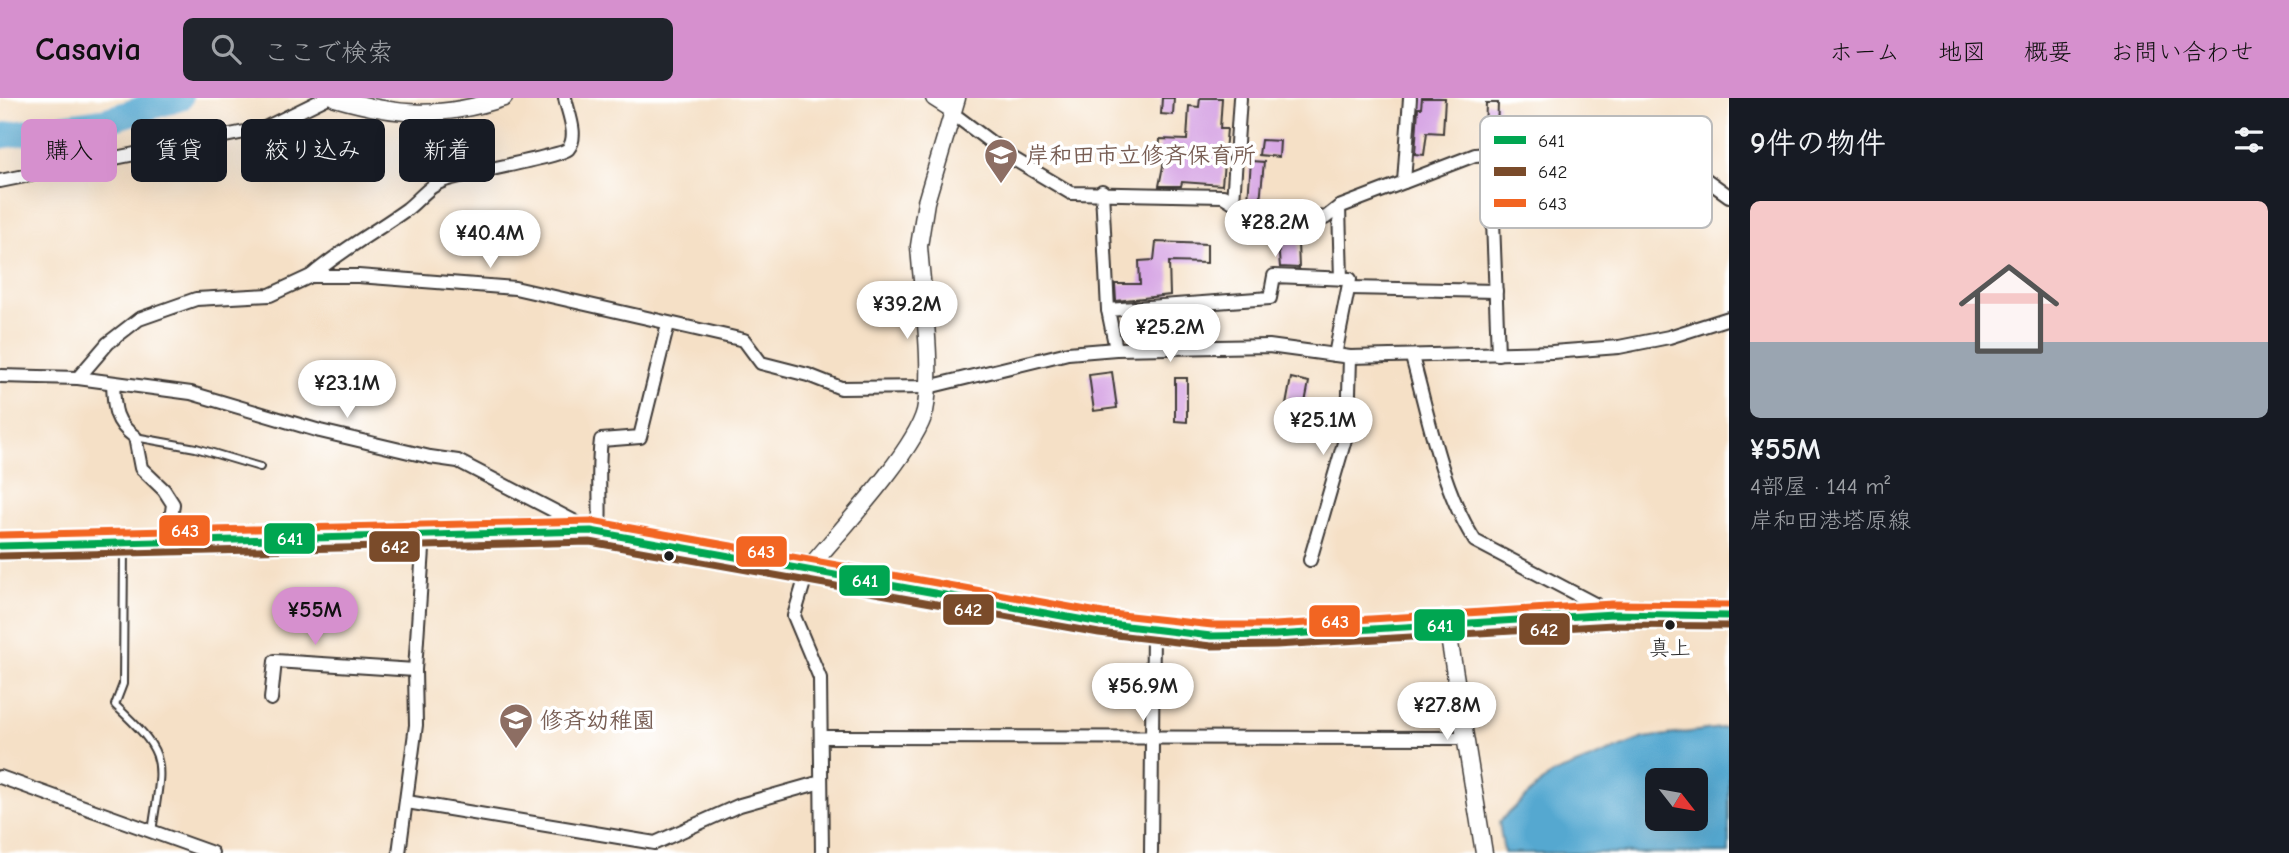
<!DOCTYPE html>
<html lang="ja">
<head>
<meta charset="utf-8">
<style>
	:root { --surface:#171b24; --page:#20242c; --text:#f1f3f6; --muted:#9ea1a6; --accent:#d690ce }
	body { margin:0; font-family:"Comic Neue","Klee One",sans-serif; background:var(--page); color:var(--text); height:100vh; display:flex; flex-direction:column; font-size:26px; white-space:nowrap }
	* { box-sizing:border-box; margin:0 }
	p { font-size:23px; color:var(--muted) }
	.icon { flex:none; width:38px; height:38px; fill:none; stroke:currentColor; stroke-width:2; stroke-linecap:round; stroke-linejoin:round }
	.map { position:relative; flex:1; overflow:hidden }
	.drawer { display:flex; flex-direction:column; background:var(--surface); width:560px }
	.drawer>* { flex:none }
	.guide { position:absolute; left:21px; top:21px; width:665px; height:63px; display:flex; gap:14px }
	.needle { width:46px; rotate:121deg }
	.controls { position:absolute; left:1645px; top:670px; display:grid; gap:14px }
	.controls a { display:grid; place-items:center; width:63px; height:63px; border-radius:10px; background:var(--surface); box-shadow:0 7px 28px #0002; font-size:35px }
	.price { position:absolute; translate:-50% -60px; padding:0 16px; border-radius:24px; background:#fff; color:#222; font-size:23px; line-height:46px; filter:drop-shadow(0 2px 4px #0008) }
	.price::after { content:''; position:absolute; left:50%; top:42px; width:21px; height:16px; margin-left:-10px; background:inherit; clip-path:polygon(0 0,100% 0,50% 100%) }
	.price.selected { background:var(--accent); color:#111 }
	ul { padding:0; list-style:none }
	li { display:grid; align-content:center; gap:14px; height:371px; padding:0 21px }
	li span { display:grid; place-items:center; height:217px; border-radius:10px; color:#555 }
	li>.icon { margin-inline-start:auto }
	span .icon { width:126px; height:126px; fill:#fffc; stroke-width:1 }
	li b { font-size:30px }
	h2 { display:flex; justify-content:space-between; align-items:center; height:84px; padding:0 21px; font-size:30px }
	.tag { padding:0 24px; border-radius:10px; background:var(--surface); box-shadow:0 7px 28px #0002; font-size:24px; line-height:63px }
	.tag.selected { background:var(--accent); color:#111 }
	header { display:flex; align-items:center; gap:42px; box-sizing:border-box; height:98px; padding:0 35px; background:var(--accent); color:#111 }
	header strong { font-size:33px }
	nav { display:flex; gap:38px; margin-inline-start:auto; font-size:24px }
	.search { width:490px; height:63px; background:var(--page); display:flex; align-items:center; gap:18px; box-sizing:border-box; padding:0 24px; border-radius:10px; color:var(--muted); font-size:26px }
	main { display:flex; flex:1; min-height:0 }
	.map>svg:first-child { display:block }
	.water { fill:#55a8d0; stroke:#386276; stroke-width:2; fill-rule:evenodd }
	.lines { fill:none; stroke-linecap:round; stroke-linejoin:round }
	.river { stroke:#55a8d0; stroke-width:26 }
	.building { fill:#d8a8e5 }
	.service-casing { stroke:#3d3936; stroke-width:10 }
	.minor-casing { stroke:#3d3936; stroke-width:16 }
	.tertiary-casing { stroke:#3d3936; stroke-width:19 }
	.primary-casing { stroke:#3d3936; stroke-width:23 }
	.service { stroke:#fff; stroke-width:6 }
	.minor { stroke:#fff; stroke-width:12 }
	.tertiary { stroke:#fff; stroke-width:16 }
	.primary { stroke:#f9bc8a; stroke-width:19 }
	.bus-1-casing { stroke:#fff; stroke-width:12 }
	.bus-2-casing { stroke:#fff; stroke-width:12 }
	.bus-3-casing { stroke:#fff; stroke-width:12 }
	.bus-1 { stroke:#00a651; stroke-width:7 }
	.bus-2 { stroke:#7a4b2a; stroke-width:7 }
	.bus-3 { stroke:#f26522; stroke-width:7 }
	.bus-dot { fill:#1c1c1c; stroke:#fff; stroke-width:2.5 }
	.labels { text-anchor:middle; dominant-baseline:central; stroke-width:7; stroke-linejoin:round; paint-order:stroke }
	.bus-label { font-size:21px; fill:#1c1c1c; stroke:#fff }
	.education-label { font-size:23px; font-weight:bold; fill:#785e54; stroke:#fff; text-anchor:start }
	.key { fill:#fff; stroke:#bbb; stroke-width:2 }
	.key-label { font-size:19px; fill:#1c1c1c }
	.line-badge { stroke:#fff; stroke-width:2.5 }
	.badge-label { font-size:19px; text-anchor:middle; font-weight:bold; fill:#fff }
</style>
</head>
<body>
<header>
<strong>Casavia</strong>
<div class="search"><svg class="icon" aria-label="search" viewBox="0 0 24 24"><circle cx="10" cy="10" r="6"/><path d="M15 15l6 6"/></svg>ここで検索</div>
<nav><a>ホーム</a><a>地図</a><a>概要</a><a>お問い合わせ</a></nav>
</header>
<main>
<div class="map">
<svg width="1729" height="755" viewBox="0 0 1729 755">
	<rect width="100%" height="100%" fill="#fff"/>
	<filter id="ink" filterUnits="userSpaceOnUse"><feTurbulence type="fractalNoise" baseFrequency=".0143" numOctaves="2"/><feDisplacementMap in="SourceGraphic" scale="14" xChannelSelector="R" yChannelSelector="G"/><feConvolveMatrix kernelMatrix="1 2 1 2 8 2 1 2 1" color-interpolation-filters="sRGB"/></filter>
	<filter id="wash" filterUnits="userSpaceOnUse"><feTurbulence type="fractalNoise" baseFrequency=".00686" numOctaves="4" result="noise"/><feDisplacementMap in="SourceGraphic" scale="28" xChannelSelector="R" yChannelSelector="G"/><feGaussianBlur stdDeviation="1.57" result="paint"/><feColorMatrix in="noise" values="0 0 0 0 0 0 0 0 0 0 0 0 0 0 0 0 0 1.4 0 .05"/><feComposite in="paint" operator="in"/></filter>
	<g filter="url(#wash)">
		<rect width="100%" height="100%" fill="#f5e0c6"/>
		<path class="water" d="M1729 629V755H1504L1499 724 1550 677 1644 640ZM1657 682H1696V721H1657Z"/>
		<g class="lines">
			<polyline class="river" points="0,38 107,22 180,0"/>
		</g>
		<g id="blocks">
			<g class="building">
				<polygon points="1162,0 1174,0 1173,17 1161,16"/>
				<polygon points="1200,0 1222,0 1220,31 1227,31 1222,87 1182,84 1181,88 1159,88 1164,63 1159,63 1160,41 1187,42 1189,8 1199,9"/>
				<polygon points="1422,0 1445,0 1443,35 1427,34 1424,57 1415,56 1418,10 1421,10"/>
				<polygon points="1486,5 1498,5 1497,35 1485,35"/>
				<polygon points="1261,42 1280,43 1279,59 1259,57"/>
				<polygon points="1251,63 1264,64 1260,103 1248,102"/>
				<polygon points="1156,144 1207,146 1207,165 1169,164 1170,197 1116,203 1115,186 1140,186 1139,163 1154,162"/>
				<polygon points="1298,145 1299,170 1280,169 1278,146"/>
				<polygon points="1112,274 1117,310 1094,313 1089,277"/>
				<polygon points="1175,280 1187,280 1187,324 1175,323"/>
				<polygon points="1291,280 1309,284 1304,310 1286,307"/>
			</g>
		</g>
	</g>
	<g filter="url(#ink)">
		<use href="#blocks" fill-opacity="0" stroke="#3d3936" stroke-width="2"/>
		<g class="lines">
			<g class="service-casing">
				<g id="service">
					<polyline points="135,339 196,350 260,369"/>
					<path d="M124 447 123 586 115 607C171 659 162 662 152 734"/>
				</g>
			</g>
			<g class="minor-casing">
				<g id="minor">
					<polyline points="952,15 1012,60 1071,95 1223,98 1243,110 1325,120 1339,109 1475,57 1502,55 1493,123 1498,256"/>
					<polyline points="1502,63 1693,72 1729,98"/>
					<polyline points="0,83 265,30 326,0"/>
					<polyline points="1404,84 1410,0"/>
					<polyline points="1102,93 1108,212 1116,251"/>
					<polyline points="1233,104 1240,0"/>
					<polyline points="1339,109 1341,181"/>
					<path d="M311 178C341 152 375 134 407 111 420 101 429 87 445 82 462 76 562 58 568 51 579 38 568 15 565 0"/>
					<polyline points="1349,190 1496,193"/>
					<polyline points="1108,212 1270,200 1274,178 1350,181 1335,257"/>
					<path d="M1412 259C1429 319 1441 390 1475 443L1612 515"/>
					<polyline points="0,278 78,280 191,295 320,333 430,359 458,363 589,431"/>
					<polyline points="78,280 108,245 139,221 196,201 270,197 311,178 358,178 515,190 744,242 761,265 808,277 841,290 928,289 1068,255 1116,251 1269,248 1350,259 1552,254 1619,249 1669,239 1729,220"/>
					<path d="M113 285C114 310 114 324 135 339L141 370 164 392 173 406 168 444"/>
					<path d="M599 434C601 403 597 372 601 342L640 339 668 226"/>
					<polyline points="1310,462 1348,331 1350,259"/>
					<polyline points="808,471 794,518 820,580 822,755"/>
					<polyline points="271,601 275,563 415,572"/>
					<polyline points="821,639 1465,640"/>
					<polyline points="0,679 212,755"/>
					<polyline points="407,704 655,745 740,707 821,684"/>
					<polyline points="399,755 416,627 415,572 424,436"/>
					<polyline points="1151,755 1153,532"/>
				</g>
			</g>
			<g class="tertiary-casing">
				<g id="tertiary">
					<path d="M335 0C398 18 440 21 504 0"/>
					<polyline points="934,0 953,12"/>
					<path d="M808 471C837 436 915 353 925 313 934 271 922 193 919 148L926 104 957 0"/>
					<polyline points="1447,527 1484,755"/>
				</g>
			</g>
			<g class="primary-casing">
				<polyline id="primary" points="0,448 591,433 1101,525 1211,538 1275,537 1613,516 1729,518"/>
			</g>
			<use href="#service" class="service"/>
			<use href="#minor" class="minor"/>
			<use href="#tertiary" class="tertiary"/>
			<use href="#primary" class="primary"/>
			<g class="bus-1-casing">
				<polyline id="bus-1" points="0,448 591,433 1101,525 1211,538 1275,537 1613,516 1729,518"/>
			</g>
			<g class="bus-2-casing">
				<polyline id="bus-2" points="0,458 590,444 1099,535 1211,548 1276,547 1613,527 1729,528"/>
			</g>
			<g class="bus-3-casing">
				<polyline id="bus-3" points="0,437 592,423 1103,515 1212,527 1275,527 1612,506 1729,507"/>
			</g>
			<use href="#bus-1" class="bus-1"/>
			<use href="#bus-2" class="bus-2"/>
			<use href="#bus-3" class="bus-3"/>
		</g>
	</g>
	<defs>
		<g id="school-pin" transform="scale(1.75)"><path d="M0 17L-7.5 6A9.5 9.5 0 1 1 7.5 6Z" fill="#8d6e63" stroke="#fff"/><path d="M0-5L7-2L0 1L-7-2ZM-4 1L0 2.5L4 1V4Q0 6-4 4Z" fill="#fff"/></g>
	</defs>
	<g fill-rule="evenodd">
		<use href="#school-pin" x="1001" y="57"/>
		<use href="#school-pin" x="516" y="622"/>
	</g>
	<g class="bus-dot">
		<circle cx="669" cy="458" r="6"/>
		<circle cx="1670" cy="527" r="6"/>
	</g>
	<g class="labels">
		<g class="bus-label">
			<text x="1670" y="550">真上</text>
		</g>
		<g class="education-label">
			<text x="1026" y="57">岸和田市立修斉保育所</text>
			<text x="540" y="622">修斉幼稚園</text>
		</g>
	</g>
	<rect x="1480" y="18" width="232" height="112" rx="10" class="key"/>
	<rect x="1494" y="38" width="32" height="8" fill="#00a651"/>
	<rect x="1494" y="69" width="32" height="9" fill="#7a4b2a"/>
	<rect x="1494" y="101" width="32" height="8" fill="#f26522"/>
	<g class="key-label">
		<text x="1538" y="49">641</text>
		<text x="1538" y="80">642</text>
		<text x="1538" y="112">643</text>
	</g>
	<g class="line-badge">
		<rect x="158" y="416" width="53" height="33" rx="7" fill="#f26522"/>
		<rect x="263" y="424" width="53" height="33" rx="7" fill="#00a651"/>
		<rect x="368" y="432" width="53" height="33" rx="7" fill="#7a4b2a"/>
		<rect x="735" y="437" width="53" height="33" rx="7" fill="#f26522"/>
		<rect x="838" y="466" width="53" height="33" rx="7" fill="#00a651"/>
		<rect x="942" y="495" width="53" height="33" rx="7" fill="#7a4b2a"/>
		<rect x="1308" y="506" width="53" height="34" rx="7" fill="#f26522"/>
		<rect x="1413" y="510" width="53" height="34" rx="7" fill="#00a651"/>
		<rect x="1518" y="514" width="53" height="34" rx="7" fill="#7a4b2a"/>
	</g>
	<g class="badge-label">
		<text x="185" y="439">643</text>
		<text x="290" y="447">641</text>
		<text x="395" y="455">642</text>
		<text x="761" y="460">643</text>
		<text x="865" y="489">641</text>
		<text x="968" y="518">642</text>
		<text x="1335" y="530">643</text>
		<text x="1440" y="534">641</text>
		<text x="1544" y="538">642</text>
	</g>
</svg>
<div class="controls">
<a><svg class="needle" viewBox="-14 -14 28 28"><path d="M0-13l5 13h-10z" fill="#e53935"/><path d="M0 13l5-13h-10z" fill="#9ea1a6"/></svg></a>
</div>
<b class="price" style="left:1275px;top:161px">¥28.2M</b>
<b class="price" style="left:490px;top:172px">¥40.4M</b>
<b class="price" style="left:907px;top:243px">¥39.2M</b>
<b class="price" style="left:1170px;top:266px">¥25.2M</b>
<b class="price" style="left:347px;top:322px">¥23.1M</b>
<b class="price" style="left:1323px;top:359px">¥25.1M</b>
<b class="price selected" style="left:315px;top:549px">¥55M</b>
<b class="price" style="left:1143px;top:625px">¥56.9M</b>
<b class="price" style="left:1447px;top:644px">¥27.8M</b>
<div class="guide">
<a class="tag selected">購入</a>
<a class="tag">賃貸</a>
<a class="tag">絞り込み</a>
<a class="tag">新着</a>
</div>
</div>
<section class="drawer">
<h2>9件の物件<svg class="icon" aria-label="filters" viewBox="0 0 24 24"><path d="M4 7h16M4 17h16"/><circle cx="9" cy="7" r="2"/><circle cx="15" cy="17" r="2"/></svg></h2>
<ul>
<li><span style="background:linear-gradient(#f6c9c9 65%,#9aa5b1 0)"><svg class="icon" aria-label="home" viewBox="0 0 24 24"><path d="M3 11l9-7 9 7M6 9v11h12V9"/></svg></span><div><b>¥55M</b><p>4部屋 · 144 m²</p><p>岸和田港塔原線</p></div></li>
</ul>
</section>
</main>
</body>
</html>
